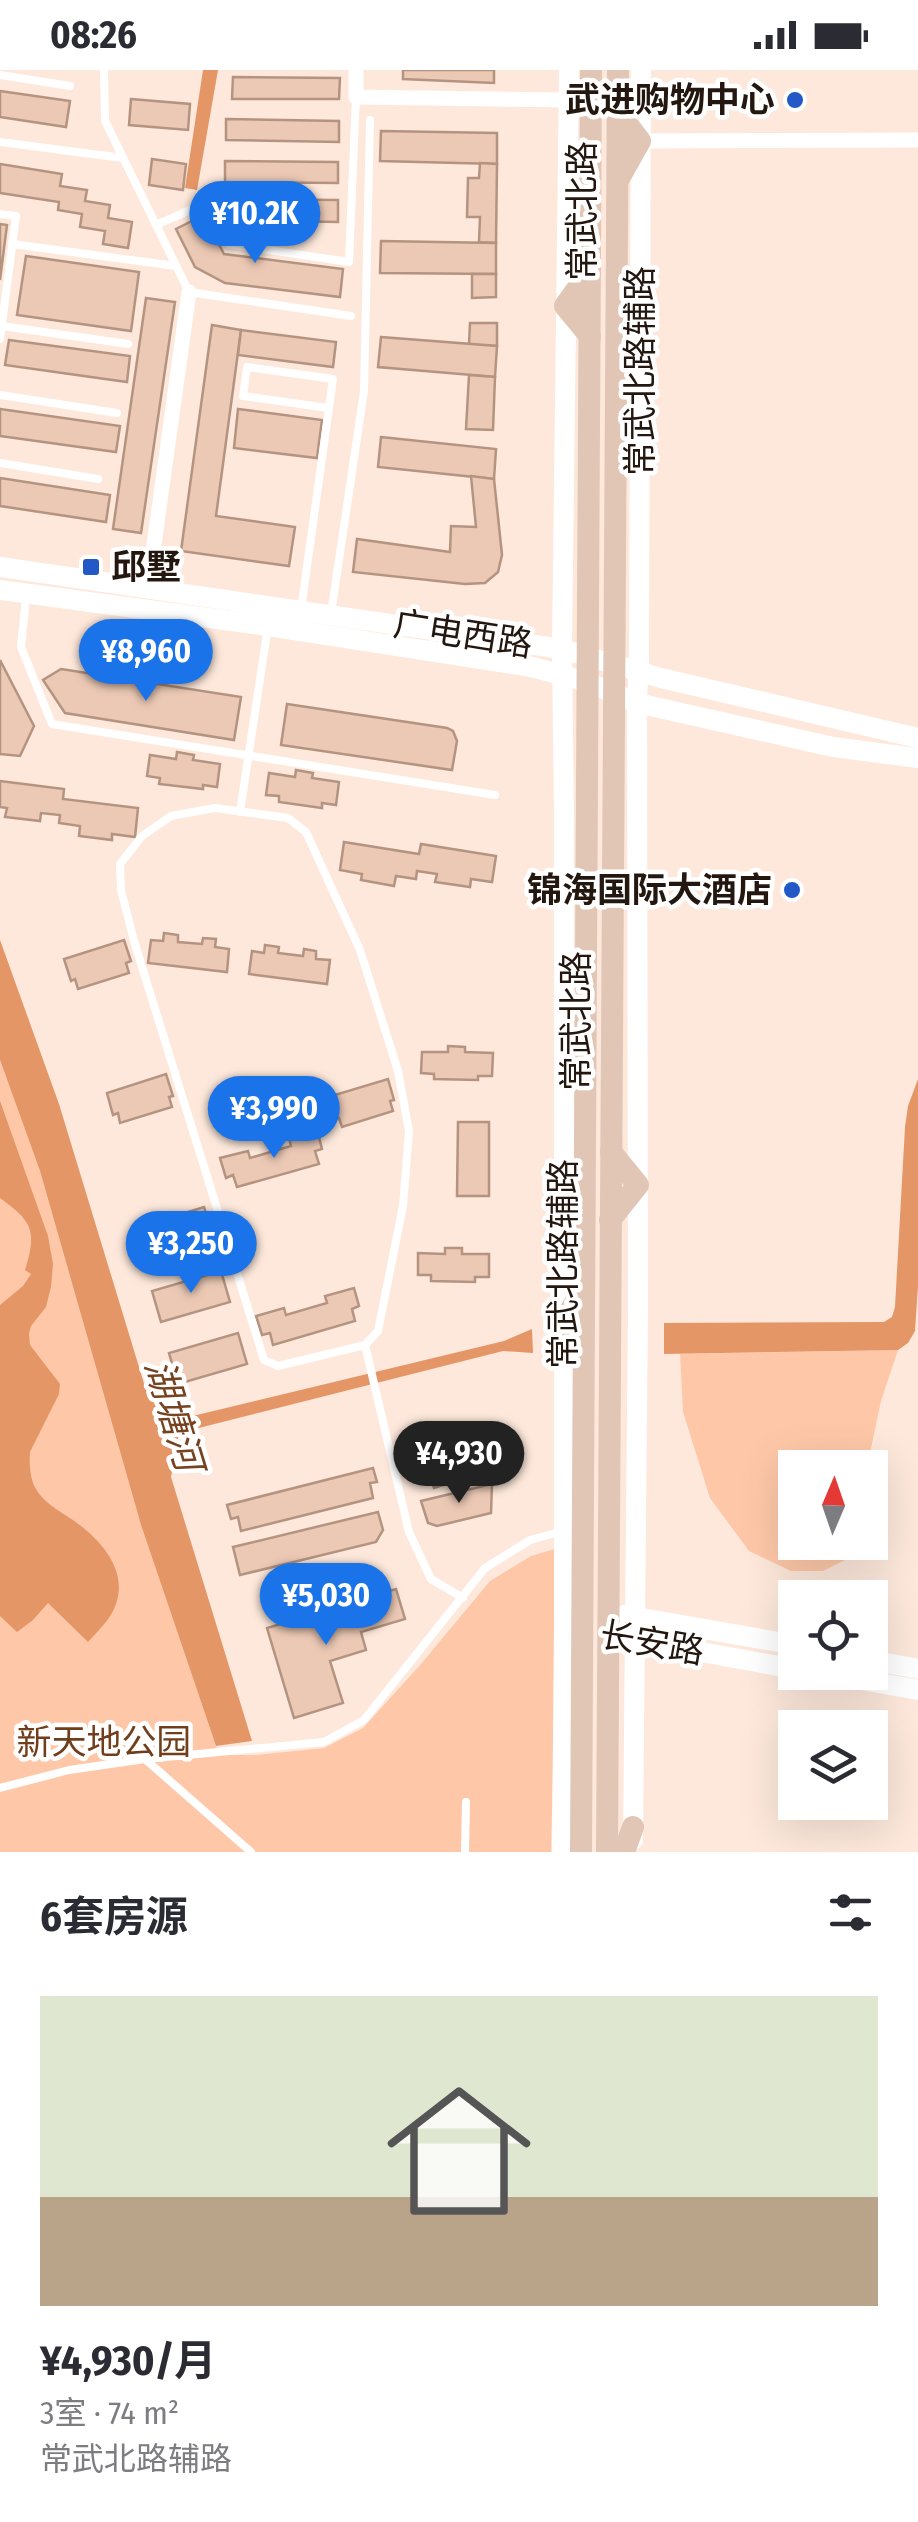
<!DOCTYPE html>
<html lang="zh">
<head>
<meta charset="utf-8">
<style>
	:root { --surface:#fff; --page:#f2f2f3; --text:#2b2b33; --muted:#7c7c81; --line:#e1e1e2; --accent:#1a73e8 }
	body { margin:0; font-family:"Fira Sans Condensed","Noto Sans SC",sans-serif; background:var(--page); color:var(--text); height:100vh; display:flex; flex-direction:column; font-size:38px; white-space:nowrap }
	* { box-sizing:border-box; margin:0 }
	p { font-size:32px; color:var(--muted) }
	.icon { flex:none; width:55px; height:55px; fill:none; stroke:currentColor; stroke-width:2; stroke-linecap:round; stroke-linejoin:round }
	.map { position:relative; height:1782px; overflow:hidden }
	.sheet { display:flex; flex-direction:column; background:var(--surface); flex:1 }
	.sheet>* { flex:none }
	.needle { width:65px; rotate:2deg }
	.fabs { position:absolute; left:778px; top:1380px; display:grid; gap:20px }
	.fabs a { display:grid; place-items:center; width:110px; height:110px; border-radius:0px; background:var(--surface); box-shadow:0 10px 40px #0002; font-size:50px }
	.price { position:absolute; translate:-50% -85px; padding:0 22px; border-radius:35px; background:var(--accent); color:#fff; font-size:32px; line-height:65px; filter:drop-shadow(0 2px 5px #0008) }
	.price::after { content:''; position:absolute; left:50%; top:60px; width:30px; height:22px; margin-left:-15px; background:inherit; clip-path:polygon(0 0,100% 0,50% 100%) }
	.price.current { background:#222; color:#fff }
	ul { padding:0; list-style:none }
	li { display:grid; align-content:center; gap:20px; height:530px; padding:0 40px }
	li+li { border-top:2px solid var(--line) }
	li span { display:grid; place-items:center; height:310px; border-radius:0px; color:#555 }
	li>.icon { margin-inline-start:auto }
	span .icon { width:180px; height:180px; fill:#fffc; stroke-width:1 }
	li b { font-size:42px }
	h2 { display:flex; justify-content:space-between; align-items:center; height:120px; padding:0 40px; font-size:42px }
	.status { display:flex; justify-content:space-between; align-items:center; height:70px; padding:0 50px; background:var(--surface); direction:ltr }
	.status svg { height:28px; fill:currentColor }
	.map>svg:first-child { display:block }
	.green { fill:#fec8a8 }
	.water { fill:#e49666 }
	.building { fill:#ecc9b5; stroke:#b49481; stroke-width:2.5 }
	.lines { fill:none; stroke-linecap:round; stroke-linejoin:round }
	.lane { stroke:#fff; stroke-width:8 }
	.street { stroke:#fff; stroke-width:15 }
	.secondary { stroke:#fff; stroke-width:20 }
	.primary { stroke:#e1c6b6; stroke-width:22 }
	.poi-dot { fill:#2259c6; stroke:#fff; stroke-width:4 }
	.labels { text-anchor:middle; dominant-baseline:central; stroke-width:9; stroke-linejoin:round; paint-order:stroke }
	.poi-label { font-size:35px; font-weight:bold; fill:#231710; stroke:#fff; text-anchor:end }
	.street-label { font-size:35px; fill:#231710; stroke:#fff }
	.park-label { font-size:35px; fill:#713e1b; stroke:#fff }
	.water-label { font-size:38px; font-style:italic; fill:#764220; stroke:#fff }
</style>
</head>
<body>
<div class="status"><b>08:26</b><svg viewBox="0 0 49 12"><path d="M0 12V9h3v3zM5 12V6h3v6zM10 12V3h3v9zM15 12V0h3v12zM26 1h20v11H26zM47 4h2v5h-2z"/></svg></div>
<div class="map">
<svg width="918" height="1782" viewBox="0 0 918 1782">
	<rect width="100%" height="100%" fill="#fde8db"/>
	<g class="green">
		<polygon points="0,990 40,1101 141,1455 219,1685 256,1685 324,1678 363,1658 421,1594 490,1511 531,1486 558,1478 551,1782 0,1782"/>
		<polygon points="898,1280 881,1331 867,1397 795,1398 795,1472 853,1473 849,1488 823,1501 791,1501 749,1481 710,1428 683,1342 680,1284"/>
	</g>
	<g class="water">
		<polygon points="203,0 218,0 197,120 185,118"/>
		<polygon points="0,870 59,1034 146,1320 172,1351 504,1271 532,1259 533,1283 503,1281 179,1363 171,1407 252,1671 216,1676 141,1455 40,1101 0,990"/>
		<polygon points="918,1009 918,1216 915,1261 908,1273 898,1280 664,1284 664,1253 884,1252 892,1247 895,1237 905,1057 908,1036"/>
		<path d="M0 1031 48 1166 53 1194 51 1217 46 1237 31 1256 29 1264 30 1275 60 1314 59 1324 30 1382C29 1392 30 1404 33 1413 40 1431 58 1440 73 1450 100 1469 128 1499 116 1534 111 1549 98 1561 88 1572L48 1533 33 1550 17 1562 0 1546V1235L23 1216 31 1204 25 1200C37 1161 33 1152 0 1128Z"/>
	</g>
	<g class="building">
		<polygon points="403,0 494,0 494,13 403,9"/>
		<polygon points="233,7 340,8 339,29 232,29"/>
		<polygon points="0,21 70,31 66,57 0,47"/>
		<polygon points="131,29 190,34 188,60 129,55"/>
		<polygon points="226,49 339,51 339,72 226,70"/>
		<polygon points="381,61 497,63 497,94 380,91"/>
		<polygon points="152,89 186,94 183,120 149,115"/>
		<polygon points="225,91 338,92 338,113 225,112"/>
		<polygon points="480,93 497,94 496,173 479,172 480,147 467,147 468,108 479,108"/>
		<polygon points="0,94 62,104 60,116 87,120 85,131 110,135 108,148 132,152 128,178 103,174 105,161 80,157 82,144 58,140 59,132 0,123"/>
		<polygon points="225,129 338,130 338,152 225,150"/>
		<polygon points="204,145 224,184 343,199 340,227 225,213 195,197 176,159"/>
		<polygon points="0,154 7,155 0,210"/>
		<polygon points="381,171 496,173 496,204 380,203"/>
		<polygon points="26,186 139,202 131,261 17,245"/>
		<polygon points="472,204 496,204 496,227 472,228"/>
		<polygon points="146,228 175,232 141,463 113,459"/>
		<polygon points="470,253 497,253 497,276 469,275"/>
		<polygon points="212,255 241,260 216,446 295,457 289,496 181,481"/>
		<polygon points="241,260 336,272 333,297 238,285"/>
		<polygon points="381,267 497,276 495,307 378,297"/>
		<polygon points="9,270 130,286 127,312 5,295"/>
		<polygon points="469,305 495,307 493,360 466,359"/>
		<polygon points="0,339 120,356 116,382 0,366"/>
		<polygon points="238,339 322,350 317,388 234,378"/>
		<polygon points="381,367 496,379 494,409 378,397"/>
		<polygon points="471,406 494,409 502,485 498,502 485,513 465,514 353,502 357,469 450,482 451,456 476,457"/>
		<polygon points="0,408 110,425 106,452 0,436"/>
		<polygon points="0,590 34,656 20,686 0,684"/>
		<polygon points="61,599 241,627 234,670 65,643 43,610"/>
		<polygon points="287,634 447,658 453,661 457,671 452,700 281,675"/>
		<polygon points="177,682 194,685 193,690 220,694 217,717 203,715 203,719 159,714 160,708 147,706 150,685 176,689"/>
		<polygon points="296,700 313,703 312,708 339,712 336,735 322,733 322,738 279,732 279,726 266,725 269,703 295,707"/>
		<polygon points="0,711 64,719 63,729 138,738 135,767 112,764 112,770 79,766 80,756 59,753 60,745 41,743 40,751 5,747 7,738 0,737"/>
		<polygon points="344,772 419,784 421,774 496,786 492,812 471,809 470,817 435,812 437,804 417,801 416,809 396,806 394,816 361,810 362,804 340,800"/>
		<polygon points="164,863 178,865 178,872 202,874 203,868 216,869 215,877 229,879 227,902 148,893 151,870 163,871"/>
		<polygon points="124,870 131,891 126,893 129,903 78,919 75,909 71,911 64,889"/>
		<polygon points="265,875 279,877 278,883 303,886 304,879 316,881 316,889 330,890 327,914 249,904 252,881 264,883"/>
		<polygon points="448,976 465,977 465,982 493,983 492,1006 478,1006 478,1010 434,1009 434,1004 421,1003 422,982 448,982"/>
		<polygon points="166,1004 173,1026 169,1027 172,1037 120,1053 118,1043 113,1045 107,1023"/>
		<polygon points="388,1009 394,1030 390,1031 393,1041 342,1057 339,1048 335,1049 328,1027"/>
		<polygon points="458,1052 489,1052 489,1126 457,1126"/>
		<polygon points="317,1060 322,1079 315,1081 319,1094 237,1117 233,1105 226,1108 220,1088 248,1081 250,1088 291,1076 289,1068"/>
		<polygon points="204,1137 211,1158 207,1160 210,1170 159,1185 156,1176 152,1177 145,1155"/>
		<polygon points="445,1178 462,1178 462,1184 489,1184 489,1207 475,1207 475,1212 431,1211 431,1205 418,1205 418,1183 445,1184"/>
		<polygon points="221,1201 230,1232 161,1252 152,1221"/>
		<polygon points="354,1218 359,1236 352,1239 355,1251 273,1275 270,1263 262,1265 256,1246 284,1238 286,1245 327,1233 325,1226"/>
		<polygon points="238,1263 247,1294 178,1314 169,1283"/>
		<polygon points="480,1370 487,1391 482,1392 485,1402 434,1418 431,1409 427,1410 420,1388"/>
		<polygon points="373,1398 377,1412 370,1413 373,1428 241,1461 238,1447 231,1449 227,1435"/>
		<polygon points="492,1414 491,1443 437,1456 428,1453 421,1431"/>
		<polygon points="378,1442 383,1460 376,1472 240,1505 233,1477"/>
		<polygon points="396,1519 405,1549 361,1562 366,1580 330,1591 343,1633 294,1648 267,1558"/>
	</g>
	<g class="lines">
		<g class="lane">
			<polyline points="104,0 105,51 189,222 351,246"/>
			<polyline points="0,5 70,16"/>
			<polyline points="0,72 123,88"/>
			<polyline points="0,144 16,146 0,269"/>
			<polyline points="156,155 213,130 229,174 349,192 356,27"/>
			<polyline points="12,174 176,196"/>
			<polyline points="2,256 128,274"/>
			<polyline points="0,325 117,343"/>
			<polyline points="0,393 98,409"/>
			<polyline points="26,528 21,577 52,654 495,725"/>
			<polyline points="301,540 333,309 247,297 243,326 328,338"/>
			<polyline points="331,544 364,321 370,50"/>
			<polygon points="215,738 288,748 306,762 360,880 398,1001 409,1061 403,1136 378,1261 365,1275 278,1296 264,1290 134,871 121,820 120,794 142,766 171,746"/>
			<polyline points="240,742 268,556"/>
			<polyline points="365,1275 409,1462 431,1509 463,1528"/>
			<polyline points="145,1689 251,1782"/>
			<polyline points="0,1718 69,1700 145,1689 324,1672 364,1650 485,1498 530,1470 563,1461"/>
			<polyline points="465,1782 466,1732"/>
		</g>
		<g class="street">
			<polyline points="356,0 356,27 569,30"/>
			<polyline points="640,71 918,70"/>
			<polyline points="148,518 189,222"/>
		</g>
		<g class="secondary">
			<polyline points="0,497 562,579 661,608 918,668"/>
			<polyline points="0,520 268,556 532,597 587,612 637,633 833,677 918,688"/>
			<polyline points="625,1545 795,1575"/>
			<polyline points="625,1568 795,1599"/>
			<polyline points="870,1590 918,1599"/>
			<polyline points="817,1602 918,1620"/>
			<polyline points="633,1770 638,1234 637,633 639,588 641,0"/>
			<polyline points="562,1782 564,1551 564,745 562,579 569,0"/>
		</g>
		<g class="primary">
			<polyline points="618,42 640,71 618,110"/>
			<polyline points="590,266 565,236 590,201"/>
			<polyline points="610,1150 638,1115 611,1082"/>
			<polyline points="562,1257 582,1219"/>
			<polyline points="581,1782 591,0"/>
			<polyline points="607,1782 618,0"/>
			<polyline points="624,1782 633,1757"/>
		</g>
	</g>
	<g class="poi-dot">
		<circle cx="795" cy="30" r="10"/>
		<rect x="81" y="487" width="20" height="20" rx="5"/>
		<circle cx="792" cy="820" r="10"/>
	</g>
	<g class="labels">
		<g class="poi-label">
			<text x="775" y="30">武进购物中心</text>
			<text x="111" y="497" text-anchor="start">邱墅</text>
			<text x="772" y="820">锦海国际大酒店</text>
		</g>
		<g class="street-label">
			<text transform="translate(582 141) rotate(-90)">常武北路</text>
			<text transform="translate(640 301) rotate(-90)">常武北路辅路</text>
			<text transform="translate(463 564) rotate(9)">广电西路</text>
			<text transform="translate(576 951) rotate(-90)">常武北路</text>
			<text transform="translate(563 1194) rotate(-90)">常武北路辅路</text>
			<text transform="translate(652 1573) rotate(10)">长安路</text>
		</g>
		<g class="park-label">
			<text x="104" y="1672">新天地公园</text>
		</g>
		<g class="water-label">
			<text transform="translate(174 1345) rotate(73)">湖塘河</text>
		</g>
	</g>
</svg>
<div class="fabs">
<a><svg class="needle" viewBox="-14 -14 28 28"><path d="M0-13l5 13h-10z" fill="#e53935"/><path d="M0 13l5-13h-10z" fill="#7c7c81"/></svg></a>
<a><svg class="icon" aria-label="locate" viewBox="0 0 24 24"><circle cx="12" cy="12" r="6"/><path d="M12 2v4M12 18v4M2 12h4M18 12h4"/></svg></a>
<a><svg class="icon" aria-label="layers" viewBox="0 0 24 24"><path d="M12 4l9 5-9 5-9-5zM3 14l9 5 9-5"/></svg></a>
</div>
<b class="price" style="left:255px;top:196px">¥10.2K</b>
<b class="price" style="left:146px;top:634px">¥8,960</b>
<b class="price" style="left:274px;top:1091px">¥3,990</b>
<b class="price" style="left:191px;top:1226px">¥3,250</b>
<b class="price current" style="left:459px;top:1436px">¥4,930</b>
<b class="price" style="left:326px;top:1578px">¥5,030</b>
</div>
<section class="sheet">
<h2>6套房源<svg class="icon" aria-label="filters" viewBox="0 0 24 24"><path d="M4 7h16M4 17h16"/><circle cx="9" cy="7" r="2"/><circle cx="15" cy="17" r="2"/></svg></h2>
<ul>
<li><span style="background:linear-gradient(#dfe7d0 65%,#b9a48a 0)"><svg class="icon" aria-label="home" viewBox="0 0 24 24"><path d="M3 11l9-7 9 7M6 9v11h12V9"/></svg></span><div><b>¥4,930/月</b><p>3室 · 74 m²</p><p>常武北路辅路</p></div></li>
</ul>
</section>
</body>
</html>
